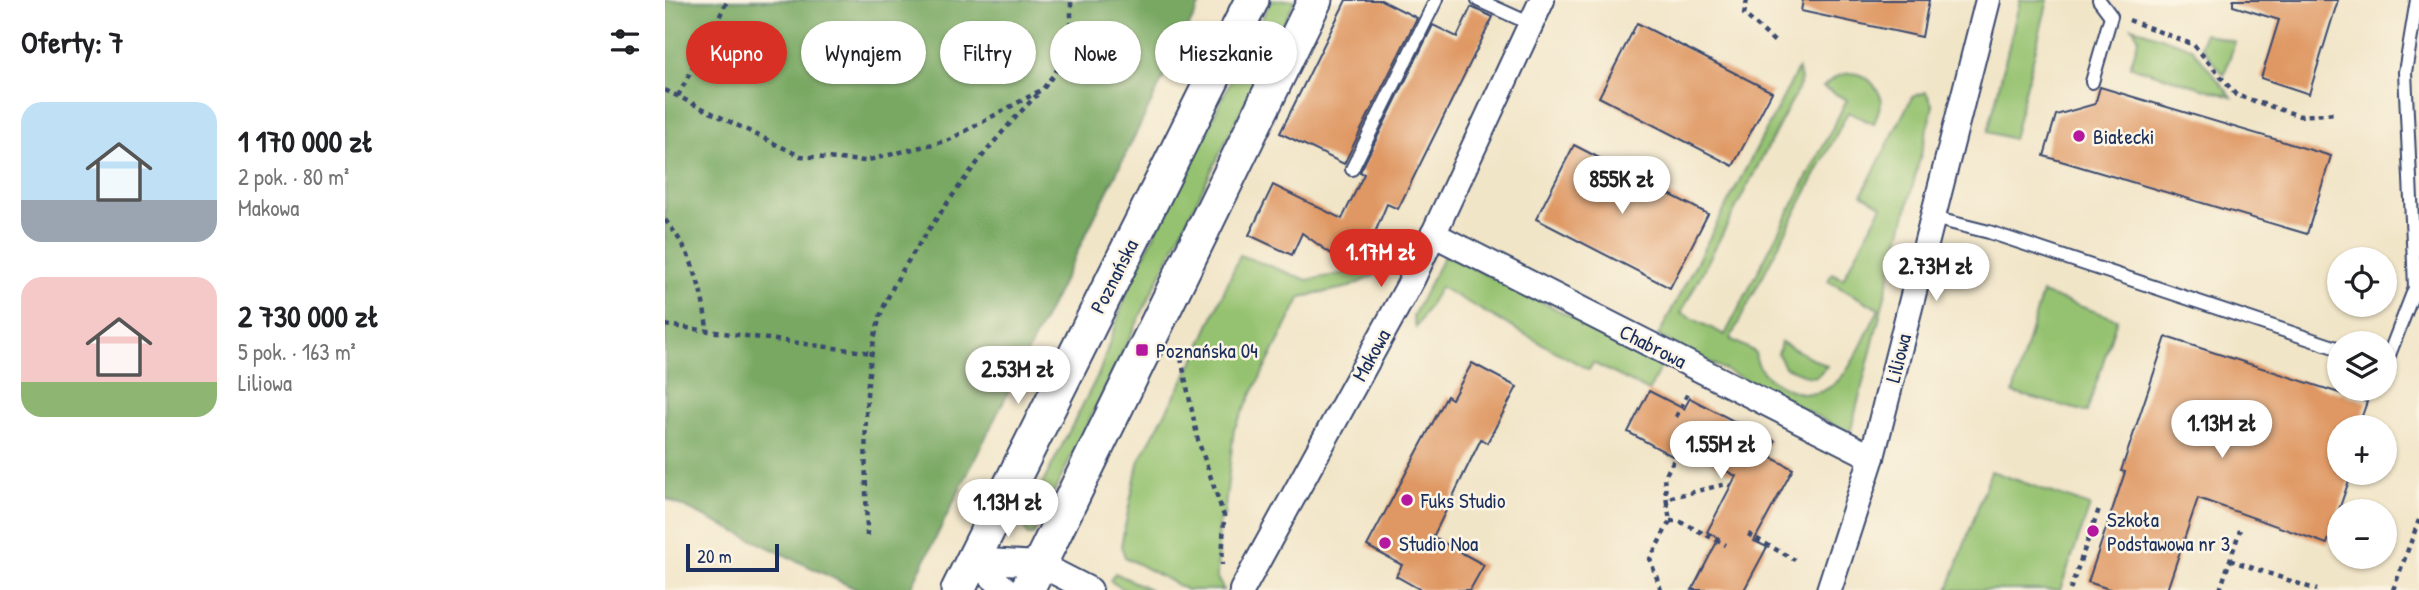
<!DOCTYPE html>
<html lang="pl">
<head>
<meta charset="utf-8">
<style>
	:root { --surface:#fff; --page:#f2f2f2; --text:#202124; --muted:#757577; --accent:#d93025 }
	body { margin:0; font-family:"Patrick Hand",sans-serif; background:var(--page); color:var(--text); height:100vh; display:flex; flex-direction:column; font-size:26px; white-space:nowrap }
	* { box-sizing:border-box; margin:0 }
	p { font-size:23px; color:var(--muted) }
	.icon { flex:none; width:38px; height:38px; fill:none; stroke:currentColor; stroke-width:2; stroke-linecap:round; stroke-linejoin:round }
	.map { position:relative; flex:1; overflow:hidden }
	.panel { display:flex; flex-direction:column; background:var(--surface); width:665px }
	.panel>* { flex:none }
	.hud { position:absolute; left:21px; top:21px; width:665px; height:63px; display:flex; gap:14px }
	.fabs { position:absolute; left:1662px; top:247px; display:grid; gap:14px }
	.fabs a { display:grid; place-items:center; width:70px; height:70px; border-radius:50%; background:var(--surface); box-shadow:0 2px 5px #0004; font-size:35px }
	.scale { position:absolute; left:21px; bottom:18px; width:93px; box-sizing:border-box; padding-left:7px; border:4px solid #1b2f5e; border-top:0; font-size:19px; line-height:24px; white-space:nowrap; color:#1b2f5e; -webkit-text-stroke:5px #fcf5e5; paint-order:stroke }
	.price { position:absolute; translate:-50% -60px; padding:0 16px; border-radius:24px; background:#fff; color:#222; font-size:23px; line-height:46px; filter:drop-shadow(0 2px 4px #0008) }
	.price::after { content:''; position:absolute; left:50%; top:42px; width:21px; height:16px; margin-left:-10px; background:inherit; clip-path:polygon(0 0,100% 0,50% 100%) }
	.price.selected { background:var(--accent); color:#fff }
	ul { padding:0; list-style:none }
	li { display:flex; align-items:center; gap:21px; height:175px; padding:0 21px }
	li span { display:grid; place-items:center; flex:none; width:196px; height:140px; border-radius:21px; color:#555 }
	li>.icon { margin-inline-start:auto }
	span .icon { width:84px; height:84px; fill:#fffc; stroke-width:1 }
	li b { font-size:30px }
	h2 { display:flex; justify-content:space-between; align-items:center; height:84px; padding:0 21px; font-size:30px }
	.tag { padding:0 24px; border-radius:32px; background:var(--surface); box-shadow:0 2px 5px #0004; font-size:24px; line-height:63px }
	.tag.selected { background:var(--accent); color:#fff }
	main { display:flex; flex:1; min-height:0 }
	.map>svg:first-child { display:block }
	.green { fill:#95c270; stroke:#587867; stroke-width:2 }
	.forest { fill:#78a862; stroke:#4a6c60; stroke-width:2 }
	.building { fill:#df9864 }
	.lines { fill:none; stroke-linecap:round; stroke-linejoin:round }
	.service-casing { stroke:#3b4a6e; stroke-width:16 }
	.minor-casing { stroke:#3b4a6e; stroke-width:28 }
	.secondary-casing { stroke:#3b4a6e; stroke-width:37 }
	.path { stroke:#3b4a6e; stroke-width:4.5; stroke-dasharray:5 5; stroke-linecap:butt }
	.service { stroke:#fff; stroke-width:12 }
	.minor { stroke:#fff; stroke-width:24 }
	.secondary { stroke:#fff; stroke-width:33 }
	.poi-dot { fill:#b5179e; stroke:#fcf5e5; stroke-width:2.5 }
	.labels { text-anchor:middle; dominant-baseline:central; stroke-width:5; stroke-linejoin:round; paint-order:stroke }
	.poi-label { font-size:21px; fill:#1b2f5e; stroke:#fcf5e5; text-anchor:start }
	.street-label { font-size:21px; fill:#1b2f5e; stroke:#fcf5e5 }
</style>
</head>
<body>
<main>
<section class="panel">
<h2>Oferty: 7<svg class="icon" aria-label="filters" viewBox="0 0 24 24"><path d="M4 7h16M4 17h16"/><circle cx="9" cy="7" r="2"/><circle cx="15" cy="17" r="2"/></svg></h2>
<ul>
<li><span style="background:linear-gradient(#bfe0f5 70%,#9aa5b1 0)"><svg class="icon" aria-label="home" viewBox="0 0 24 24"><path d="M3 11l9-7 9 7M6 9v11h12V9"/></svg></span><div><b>1 170 000 zł</b><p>2 pok. · 80 m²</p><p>Makowa</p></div></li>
<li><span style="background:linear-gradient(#f6c9c9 75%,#8fb573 0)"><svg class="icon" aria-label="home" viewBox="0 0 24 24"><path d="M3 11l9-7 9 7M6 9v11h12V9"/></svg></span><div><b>2 730 000 zł</b><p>5 pok. · 163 m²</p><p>Liliowa</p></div></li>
</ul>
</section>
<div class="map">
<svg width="1754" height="590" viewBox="0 0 1754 590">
	<rect width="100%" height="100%" fill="#fcf5e5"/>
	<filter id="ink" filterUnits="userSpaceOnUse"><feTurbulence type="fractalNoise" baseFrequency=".0143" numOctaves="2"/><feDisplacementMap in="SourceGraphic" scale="14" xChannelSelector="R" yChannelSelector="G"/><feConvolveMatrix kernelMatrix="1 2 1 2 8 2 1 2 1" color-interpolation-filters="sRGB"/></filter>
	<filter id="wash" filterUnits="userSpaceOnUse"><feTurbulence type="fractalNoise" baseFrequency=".00686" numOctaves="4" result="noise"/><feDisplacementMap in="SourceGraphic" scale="28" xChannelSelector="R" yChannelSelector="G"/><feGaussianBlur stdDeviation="1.57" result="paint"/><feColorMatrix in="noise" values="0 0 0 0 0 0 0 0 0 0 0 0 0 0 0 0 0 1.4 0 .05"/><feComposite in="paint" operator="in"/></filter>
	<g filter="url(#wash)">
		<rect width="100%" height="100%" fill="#f1e5c7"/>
		<g class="green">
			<polygon points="606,0 630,0 368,535 363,535 360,530 362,514 434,373 465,284"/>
			<polygon points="1355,0 1383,0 1348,139 1323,132"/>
			<polygon points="1467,27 1527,48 1567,97 1465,66 1474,38"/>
			<polygon points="1539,33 1570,42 1559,75 1536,46"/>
			<path d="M1133 69 1136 79 1133 89 1016 313 1060 335 1182 100 1158 87C1181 64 1206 71 1217 100L1209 124 1183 112 1065 339 1090 352C1091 368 1102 378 1115 385 1174 418 1192 350 1214 309L1163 281 1167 273 1178 279 1217 206 1197 194 1247 97 1261 92 1268 106 1186 430 1181 431 993 336Z"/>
			<polygon points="744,243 732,264 685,287 636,297 569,429 559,516 554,522 552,578 559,590 522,590 460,557 456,546 473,463 528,362 575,255 642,280 693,271"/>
			<polygon points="780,254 998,362 984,391 928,363 924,370 775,287 751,328 748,316"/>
			<polygon points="1377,293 1452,319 1422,412 1348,393"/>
			<polygon points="1116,342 1162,366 1152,376 1145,377 1120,367 1113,354"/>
			<polygon points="1326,471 1425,506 1395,590 1283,590"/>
			<polygon points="450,573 486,590 460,590 445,581"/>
		</g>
		<polygon class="forest" points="0,0 537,0 245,590 193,590 0,498"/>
		<g id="blocks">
			<g class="building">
				<polygon points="681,0 716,0 752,18 679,164 615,133"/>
				<polygon points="1138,0 1264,0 1257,37 1136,11"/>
				<polygon points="1568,0 1673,0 1644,94 1596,78 1614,20 1568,6"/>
				<polygon points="806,7 828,17 733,209 722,204 706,242 686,268 637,233 627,255 584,235 608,185 677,219 699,174 695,172 768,25 792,37"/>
				<polygon points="972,23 1107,92 1068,166 934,97"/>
				<polygon points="1435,87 1666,156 1642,234 1379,156 1391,115 1430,104"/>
				<polygon points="909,145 1043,214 1005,288 871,219"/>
				<polygon points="1501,337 1702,402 1693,427 1675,427 1675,472 1687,472 1662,544 1533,498 1502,590 1447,590 1423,582 1460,472 1456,471"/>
				<polygon points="807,363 852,387 822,443 816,439 768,537 819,565 805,590 756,590 731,576 737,565 702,546 782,396 787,399"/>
				<polygon points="984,391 1019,409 1025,398 1105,440 1098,453 1128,469 1089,541 1102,547 1079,590 1027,590 1054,538 1042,532 1071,476 1013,445 1007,456 963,432"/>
			</g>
		</g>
	</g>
	<g filter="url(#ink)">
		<use href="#blocks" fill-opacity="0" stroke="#3b4a6e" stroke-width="2"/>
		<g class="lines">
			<g class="service-casing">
				<g id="service">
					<polyline points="813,0 866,24"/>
					<polyline points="1752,0 1740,72 1749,263 1754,266"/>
					<polyline points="1427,82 1446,16 1434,0"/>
					<polyline points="687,169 771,0"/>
					<polyline points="1268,218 1324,232 1675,349"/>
					<polyline points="1720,365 1750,288 1749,263"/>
				</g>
			</g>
			<g class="minor-casing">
				<g id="minor">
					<polyline points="768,234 1207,457"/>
					<polyline points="307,560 374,564 425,590"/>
					<polyline points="307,560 342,590"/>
					<polyline points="577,590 748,278 877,0"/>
					<polyline points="1164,590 1207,457 1323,0"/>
				</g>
			</g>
			<g class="secondary-casing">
				<g id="secondary">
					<polyline points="293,590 587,0"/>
					<polyline points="362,590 650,0"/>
				</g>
			</g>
			<g class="path">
				<polyline points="1082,0 1079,14 1110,42"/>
				<polyline points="1464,20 1529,45 1571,95 1635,116 1672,113"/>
				<polyline points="0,90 135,156 200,161 284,140 378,89 406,51 406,0"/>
				<polyline points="13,96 63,0"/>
				<path d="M0 220C27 251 38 290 42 330"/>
				<polyline points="0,325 207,353"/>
				<polyline points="516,358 533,440 559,516 557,565"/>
				<polyline points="1011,417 1023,393"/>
				<polyline points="1098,462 1111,437"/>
				<polyline points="1002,503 999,478 1021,438"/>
				<polyline points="1005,521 1014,521 1061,545"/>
				<polyline points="1083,534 1130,560"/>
				<path d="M202 536C201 469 195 377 216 314 227 284 245 258 263 231 296 182 330 137 372 95"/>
				<polyline points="1565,560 1652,590"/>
				<polyline points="996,590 985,559 1005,521 1002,503 1007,497 1061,484 1066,486"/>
				<polyline points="1405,590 1435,506"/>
				<polyline points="1555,590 1575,530"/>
				<polyline points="1728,590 1754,520"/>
			</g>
			<use href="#service" class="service"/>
			<use href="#minor" class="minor"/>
			<use href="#secondary" class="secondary"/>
		</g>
	</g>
	<g class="poi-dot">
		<circle cx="1414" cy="136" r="7"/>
		<rect x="470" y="343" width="14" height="14" rx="3.5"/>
		<circle cx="742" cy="500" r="7"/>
		<circle cx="1428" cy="531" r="7"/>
		<circle cx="720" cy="543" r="7"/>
	</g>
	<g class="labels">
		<g class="poi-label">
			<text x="1428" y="136">Białecki</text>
			<text x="491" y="350">Poznańska 04</text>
			<text x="756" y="500">Fuks Studio</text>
			<text x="1442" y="519">Szkoła<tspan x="1442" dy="24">Podstawowa nr 3</tspan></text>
			<text x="734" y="543">Studio Noa</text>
		</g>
		<g class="street-label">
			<text transform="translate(449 276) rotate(-63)">Poznańska</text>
			<text transform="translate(988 346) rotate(27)">Chabrowa</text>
			<text transform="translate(706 355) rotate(-61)">Makowa</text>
			<text transform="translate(1233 358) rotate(-76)">Liliowa</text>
		</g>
	</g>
</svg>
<div class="fabs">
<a><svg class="icon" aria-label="locate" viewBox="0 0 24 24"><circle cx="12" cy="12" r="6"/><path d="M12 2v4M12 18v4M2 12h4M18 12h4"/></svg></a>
<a><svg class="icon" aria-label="layers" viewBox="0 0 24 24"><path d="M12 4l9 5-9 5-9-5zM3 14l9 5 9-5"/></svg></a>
<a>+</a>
<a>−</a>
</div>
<div class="scale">20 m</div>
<b class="price" style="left:957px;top:216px">855K zł</b>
<b class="price selected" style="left:716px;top:289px">1.17M zł</b>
<b class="price" style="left:1271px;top:303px">2.73M zł</b>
<b class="price" style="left:353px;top:406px">2.53M zł</b>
<b class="price" style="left:1557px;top:460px">1.13M zł</b>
<b class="price" style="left:1056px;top:481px">1.55M zł</b>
<b class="price" style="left:343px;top:539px">1.13M zł</b>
<div class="hud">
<a class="tag selected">Kupno</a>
<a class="tag">Wynajem</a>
<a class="tag">Filtry</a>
<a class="tag">Nowe</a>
<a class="tag">Mieszkanie</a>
</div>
</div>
</main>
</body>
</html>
